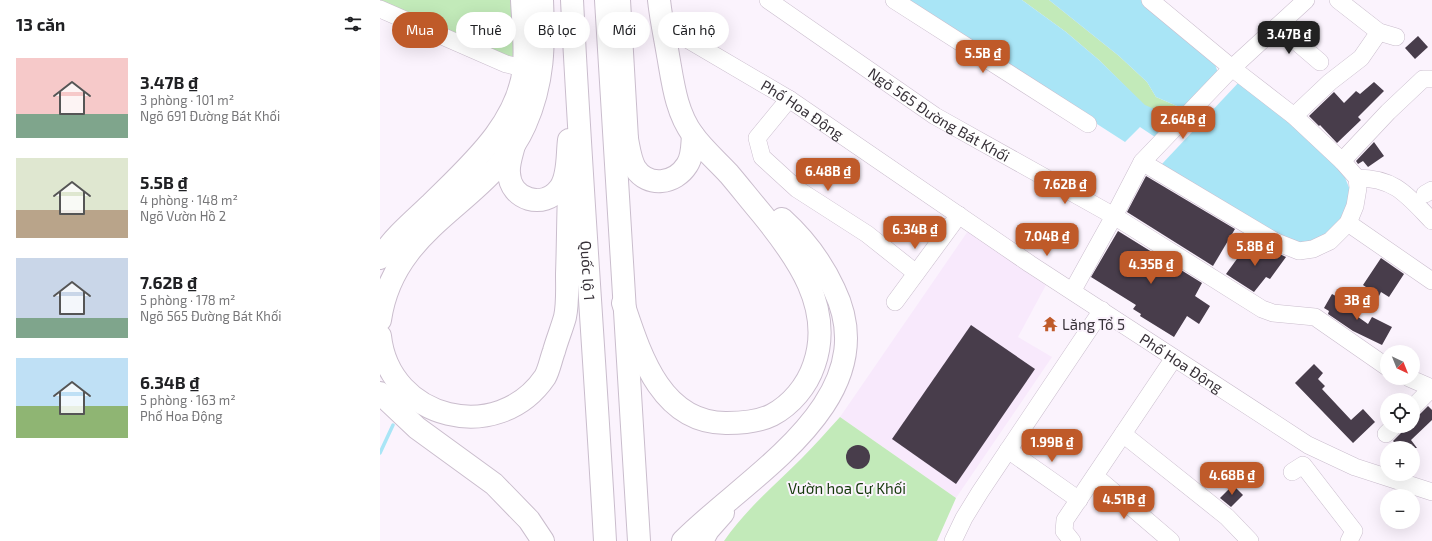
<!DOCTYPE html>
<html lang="vi">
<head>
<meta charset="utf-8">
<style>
	:root { --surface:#fff; --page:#f2f2f2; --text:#202124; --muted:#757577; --accent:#bf5a29 }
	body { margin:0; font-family:"Exo 2",sans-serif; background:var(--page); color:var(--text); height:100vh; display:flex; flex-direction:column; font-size:15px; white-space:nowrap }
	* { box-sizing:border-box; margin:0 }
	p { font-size:13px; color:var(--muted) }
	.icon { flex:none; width:22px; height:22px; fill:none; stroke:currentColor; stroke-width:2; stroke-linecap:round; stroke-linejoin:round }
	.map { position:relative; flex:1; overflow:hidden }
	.drawer { display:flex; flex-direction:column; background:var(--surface); width:380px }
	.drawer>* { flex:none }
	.top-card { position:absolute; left:12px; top:12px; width:380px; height:36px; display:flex; gap:8px }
	.needle { width:26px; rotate:137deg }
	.fabs { position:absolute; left:1000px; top:345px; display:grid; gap:8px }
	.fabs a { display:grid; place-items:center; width:40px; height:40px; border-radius:50%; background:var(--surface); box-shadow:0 4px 16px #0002; font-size:20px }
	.price { position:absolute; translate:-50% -34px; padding:0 9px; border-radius:8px; background:var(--accent); color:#fff; font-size:13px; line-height:26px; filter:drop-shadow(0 1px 2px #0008) }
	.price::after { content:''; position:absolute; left:50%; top:24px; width:12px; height:9px; margin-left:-6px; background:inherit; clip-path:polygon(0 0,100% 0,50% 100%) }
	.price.current { background:#222; color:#fff }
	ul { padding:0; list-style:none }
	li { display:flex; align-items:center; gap:12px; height:100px; padding:0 16px }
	li span { display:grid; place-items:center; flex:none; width:112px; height:80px; border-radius:0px; color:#555 }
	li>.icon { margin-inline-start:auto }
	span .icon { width:48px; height:48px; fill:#fffc; stroke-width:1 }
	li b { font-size:17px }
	h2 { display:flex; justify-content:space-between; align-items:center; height:48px; padding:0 16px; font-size:17px }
	.pill { padding:0 14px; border-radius:18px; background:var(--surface); box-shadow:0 4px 16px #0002; font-size:14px; line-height:36px }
	.pill.current { background:var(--accent); color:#fff }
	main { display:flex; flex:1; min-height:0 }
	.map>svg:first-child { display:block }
	.built { fill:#f8e9fc }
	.green { fill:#c2eab9 }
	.water { fill:#a9e5f6 }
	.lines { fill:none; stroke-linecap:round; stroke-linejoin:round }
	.stream { stroke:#a9e5f6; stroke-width:3.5 }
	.building { fill:#483d4b }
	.minor-casing { stroke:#cabdcd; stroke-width:18 }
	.major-casing { stroke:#cabdcd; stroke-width:24 }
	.highway-casing { stroke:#cabdcd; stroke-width:24 }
	.minor { stroke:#fff; stroke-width:17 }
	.major { stroke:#fff; stroke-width:22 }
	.highway { stroke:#fff; stroke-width:22 }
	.labels { text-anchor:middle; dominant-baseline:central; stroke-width:4; stroke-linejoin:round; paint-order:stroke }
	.street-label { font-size:15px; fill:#373138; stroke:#fbf3fd }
	.poi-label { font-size:15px; fill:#373138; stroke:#fbf3fd; text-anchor:start }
	.park-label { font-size:15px; fill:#14380a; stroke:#fbf3fd }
</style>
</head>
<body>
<main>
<section class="drawer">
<h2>13 căn<svg class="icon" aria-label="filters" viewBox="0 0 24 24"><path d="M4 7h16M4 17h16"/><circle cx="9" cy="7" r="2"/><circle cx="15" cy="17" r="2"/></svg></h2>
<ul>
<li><span style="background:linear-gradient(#f6c9c9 70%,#7fa58c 0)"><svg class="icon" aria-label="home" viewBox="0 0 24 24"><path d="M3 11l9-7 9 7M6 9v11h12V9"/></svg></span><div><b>3.47B ₫</b><p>3 phòng · 101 m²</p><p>Ngõ 691 Đường Bát Khối</p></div></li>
<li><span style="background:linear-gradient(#dfe7d0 65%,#b9a48a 0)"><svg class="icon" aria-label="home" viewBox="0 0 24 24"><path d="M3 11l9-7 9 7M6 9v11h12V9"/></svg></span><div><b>5.5B ₫</b><p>4 phòng · 148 m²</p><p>Ngõ Vườn Hồ 2</p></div></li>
<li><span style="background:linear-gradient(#c9d6e8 75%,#7fa58c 0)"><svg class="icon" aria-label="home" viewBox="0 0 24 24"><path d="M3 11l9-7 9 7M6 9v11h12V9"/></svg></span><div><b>7.62B ₫</b><p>5 phòng · 178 m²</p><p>Ngõ 565 Đường Bát Khối</p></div></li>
<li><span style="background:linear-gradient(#bfe0f5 60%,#8fb573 0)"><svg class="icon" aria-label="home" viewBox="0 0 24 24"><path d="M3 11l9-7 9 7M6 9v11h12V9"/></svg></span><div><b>6.34B ₫</b><p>5 phòng · 163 m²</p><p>Phố Hoa Động</p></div></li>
</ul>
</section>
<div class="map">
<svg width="1052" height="541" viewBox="0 0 1052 541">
	<rect width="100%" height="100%" fill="#fbf3fd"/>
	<polygon class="built" points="588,231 666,285 638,337 672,357 576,498 460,417"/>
	<g class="green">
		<polygon points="0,0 133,0 137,64 0,5"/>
		<polygon points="642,0 669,0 739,56 767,82 776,97 804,109 792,120 779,111 765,106 719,60 686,32"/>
		<path d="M460 417 576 498 557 541H344C367 508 394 486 422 458 435 445 447 431 460 417Z"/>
	</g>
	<g class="water">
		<polygon points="524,0 642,0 686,32 719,60 765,105 779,111 792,120 775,137 760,127 745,142"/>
		<polygon points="669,0 761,0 835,64 838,73 804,109 776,97 767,82 739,56"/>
		<polygon points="860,81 920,127 964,175 970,190 970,206 961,221 937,241 913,243 781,165"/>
	</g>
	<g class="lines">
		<polyline class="stream" points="0,453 13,425"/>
	</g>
	<g class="building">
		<polygon points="1038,36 1048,47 1035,59 1025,48"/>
		<polygon points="994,82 1004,91 978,117 981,120 957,143 940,125 939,126 929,116 954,92 964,103 976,91 980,94"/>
		<polygon points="994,142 1004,156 988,167 983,161 978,164 976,161"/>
		<polygon points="766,176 855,229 833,266 747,212"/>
		<polygon points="738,231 822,283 815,296 830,306 819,324 807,316 794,337 760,316 761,314 753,309 756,305 711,277"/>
		<polygon points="867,245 882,256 887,248 906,257 890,279 886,277 874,292 846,274"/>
		<polygon points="1001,258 1024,274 1009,297 1001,292 999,296 983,285"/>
		<polygon points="952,294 967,302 964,307 988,324 992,317 1012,327 1002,345 973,331 948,314 949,311 944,308"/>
		<polygon points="591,325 655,369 576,484 512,439"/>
		<polygon points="934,364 943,373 938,379 945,386 942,389 971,420 983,409 995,422 973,443 915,383"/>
		<polygon points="1048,406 1052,410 1052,420 1031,440 1037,448 1020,448 1013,441 1021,433 1024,426 1033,426 1033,417 1040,414"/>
		<circle cx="478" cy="457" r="12"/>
		<polygon points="853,485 863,495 851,507 840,498"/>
	</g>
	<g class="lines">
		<g class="minor-casing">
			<g id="minor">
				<path id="s1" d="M388 0 555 116 734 216 882 309 893 313 935 317 1007 367"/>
				<polyline points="514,0 708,124"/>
				<polyline points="958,0 999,32 1016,37"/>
				<polyline points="0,9 126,64 144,68"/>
				<path id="s2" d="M283 25 409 99 650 264 928 445 975 467 1052 492"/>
				<polyline points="898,26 940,62"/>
				<polyline points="409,99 377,138 382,157 417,189 487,234 536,273"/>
				<polyline points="914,116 950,82 981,58 999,32"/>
				<polyline points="962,161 1008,112 1043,79 1052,79"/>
				<polyline points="762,162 896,242 919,251 933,249 950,241 968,223 975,206 978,188 977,178 962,161 914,116 852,68 770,0"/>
				<path d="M977 178C1015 178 1027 195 1052 221"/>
				<polyline points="1045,194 1052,190"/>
				<polyline points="968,223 1052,281"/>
				<polyline points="693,290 734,216 762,162 852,68 926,0"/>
				<polyline points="515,302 579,215"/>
				<polyline points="1029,378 1052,388"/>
				<polyline points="1033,407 1052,388"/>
				<polyline points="743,434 847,517 870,541"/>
				<polyline points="1006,434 1014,426"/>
				<polyline points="628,450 699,500"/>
				<polyline points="912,472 923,465 974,531 969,541"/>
				<polyline points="715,476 791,541"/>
				<polyline points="573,541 584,518 600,492 722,310"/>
				<polyline points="692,541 684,531 685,520 794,358"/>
			</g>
		</g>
		<g class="major-casing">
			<g id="major">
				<polyline points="239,0 247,139 244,157"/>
				<polyline points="322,541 328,530 343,513"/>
			</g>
		</g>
		<g class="highway-casing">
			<g id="highway">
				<path id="s3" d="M192 0C201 181 215 361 225 541"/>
				<polyline points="226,0 259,541"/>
				<path d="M247 139C249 149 250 159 255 168 268 188 295 184 307 165 313 156 312 145 313 135"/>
				<path d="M134 145C132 154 128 164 129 173 130 200 164 210 180 188 189 176 187 155 189 140"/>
				<path d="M0 258C14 237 32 222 50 205 88 167 139 124 144 67 146 45 143 22 142 0"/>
				<path d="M243 303C260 354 281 424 347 423 362 423 378 422 392 415 411 405 427 386 434 365 454 308 417 257 382 214 371 201 360 187 349 174 337 161 323 149 313 135 296 112 293 83 288 55 285 37 281 19 279 0"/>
				<path d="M0 320C14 222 110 204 145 125 164 82 164 45 162 0"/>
				<path d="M0 336C9 420 118 446 165 377 169 370 171 359 174 351 177 340 182 328 185 317 188 303 187 288 187 274 188 247 188 220 189 193"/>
				<polyline points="0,393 37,428 114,484 149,520 163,541"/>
				<path d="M303 541C367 476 508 400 454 289 442 263 423 238 402 219"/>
			</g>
		</g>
		<use href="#minor" class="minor"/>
		<use href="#major" class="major"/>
		<use href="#highway" class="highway"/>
	</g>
	<defs>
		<g id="temple-bare" transform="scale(1.2)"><path d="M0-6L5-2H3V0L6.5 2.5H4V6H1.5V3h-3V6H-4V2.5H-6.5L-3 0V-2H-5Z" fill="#bf5a29" stroke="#fbf3fd" stroke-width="2.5" paint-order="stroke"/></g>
	</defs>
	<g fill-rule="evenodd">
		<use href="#temple-bare" x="670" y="324"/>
	</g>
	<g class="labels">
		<g class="street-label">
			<text stroke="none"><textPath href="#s2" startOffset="163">Phố Hoa Động</textPath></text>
			<text stroke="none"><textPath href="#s1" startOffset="206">Ngõ 565 Đường Bát Khối</textPath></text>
			<text stroke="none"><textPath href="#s3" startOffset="271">Quốc lộ 1</textPath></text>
			<text stroke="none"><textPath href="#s2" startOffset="619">Phố Hoa Động</textPath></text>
		</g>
		<g class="poi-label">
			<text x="682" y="324">Lăng Tổ 5</text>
		</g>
		<g class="park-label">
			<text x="467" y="488">Vườn hoa Cự Khối</text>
		</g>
	</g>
</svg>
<div class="fabs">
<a><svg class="needle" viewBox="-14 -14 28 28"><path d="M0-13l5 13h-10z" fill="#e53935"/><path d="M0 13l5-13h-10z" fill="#757577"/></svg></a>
<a><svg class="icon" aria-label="locate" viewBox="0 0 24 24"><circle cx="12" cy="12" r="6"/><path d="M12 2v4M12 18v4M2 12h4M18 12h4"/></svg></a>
<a>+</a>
<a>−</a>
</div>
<b class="price current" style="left:909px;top:55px">3.47B ₫</b>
<b class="price" style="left:603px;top:74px">5.5B ₫</b>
<b class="price" style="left:803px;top:140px">2.64B ₫</b>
<b class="price" style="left:448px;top:192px">6.48B ₫</b>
<b class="price" style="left:685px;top:205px">7.62B ₫</b>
<b class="price" style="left:535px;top:250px">6.34B ₫</b>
<b class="price" style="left:667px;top:257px">7.04B ₫</b>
<b class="price" style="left:875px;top:267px">5.8B ₫</b>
<b class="price" style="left:771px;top:285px">4.35B ₫</b>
<b class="price" style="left:977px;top:321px">3B ₫</b>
<b class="price" style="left:672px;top:463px">1.99B ₫</b>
<b class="price" style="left:852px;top:496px">4.68B ₫</b>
<b class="price" style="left:744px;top:520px">4.51B ₫</b>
<div class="top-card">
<a class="pill current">Mua</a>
<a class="pill">Thuê</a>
<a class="pill">Bộ lọc</a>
<a class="pill">Mới</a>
<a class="pill">Căn hộ</a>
</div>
</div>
</main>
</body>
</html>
